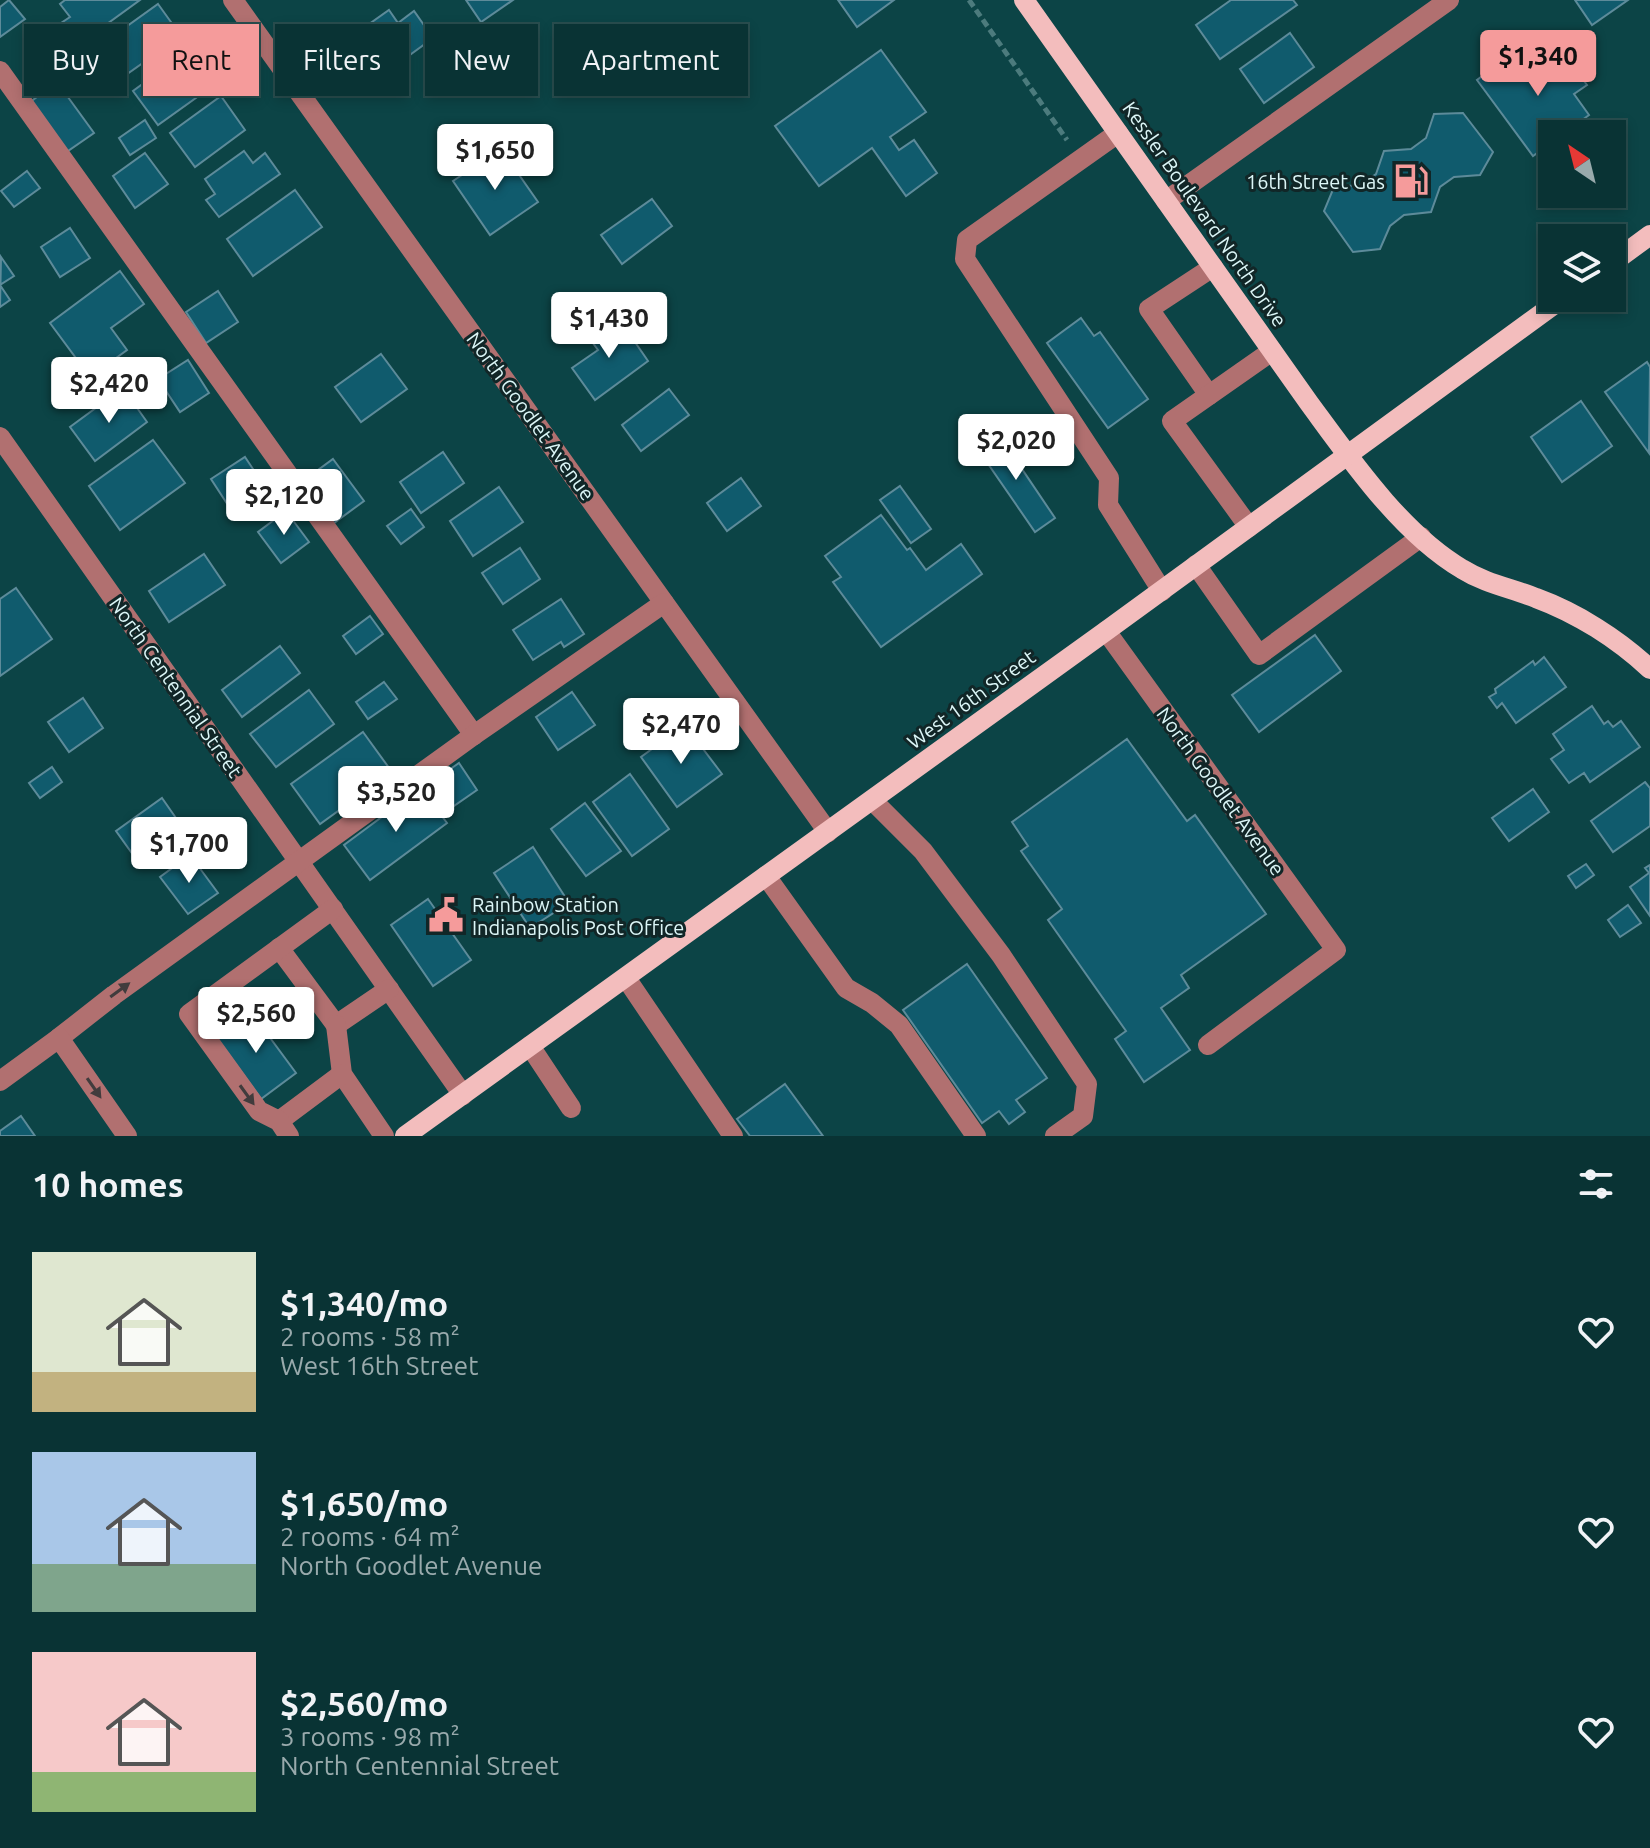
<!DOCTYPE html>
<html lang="en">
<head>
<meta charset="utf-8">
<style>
	:root { --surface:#093334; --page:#173f40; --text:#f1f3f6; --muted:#99aaac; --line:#294e4f; --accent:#f59b9b }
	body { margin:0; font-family:Ubuntu,sans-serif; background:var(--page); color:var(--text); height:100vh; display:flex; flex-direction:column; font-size:30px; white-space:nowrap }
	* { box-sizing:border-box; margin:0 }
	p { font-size:26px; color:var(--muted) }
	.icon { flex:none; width:44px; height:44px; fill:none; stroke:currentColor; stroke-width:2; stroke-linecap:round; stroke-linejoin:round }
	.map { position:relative; height:1136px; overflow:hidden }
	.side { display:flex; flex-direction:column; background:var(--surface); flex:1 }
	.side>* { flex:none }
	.guide { position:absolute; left:24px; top:24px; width:800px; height:72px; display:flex; gap:16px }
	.needle { width:52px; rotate:325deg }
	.fabs { position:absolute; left:1538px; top:120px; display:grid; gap:16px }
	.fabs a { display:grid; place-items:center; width:88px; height:88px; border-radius:0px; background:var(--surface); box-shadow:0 4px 12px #0003,0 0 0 2px var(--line); font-size:40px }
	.price { position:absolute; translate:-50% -68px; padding:0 18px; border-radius:8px; background:#fff; color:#222; font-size:26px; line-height:52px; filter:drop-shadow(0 2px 4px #0008) }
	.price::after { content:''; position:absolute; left:50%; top:48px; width:24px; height:18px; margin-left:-12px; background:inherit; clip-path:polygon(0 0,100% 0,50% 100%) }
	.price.selected { background:var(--accent); color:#111 }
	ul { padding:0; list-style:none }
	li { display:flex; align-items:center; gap:24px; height:200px; padding:0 32px }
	li span { display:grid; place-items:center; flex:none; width:224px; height:160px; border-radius:0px; color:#555 }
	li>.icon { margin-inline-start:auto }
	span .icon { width:96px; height:96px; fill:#fffc; stroke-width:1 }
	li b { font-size:34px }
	h2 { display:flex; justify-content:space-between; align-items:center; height:96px; padding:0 32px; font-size:34px }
	.tag { padding:0 28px; border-radius:0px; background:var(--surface); box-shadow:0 4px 12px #0003,0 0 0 2px var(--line); font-size:28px; line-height:72px }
	.tag.selected { background:var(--accent); color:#111 }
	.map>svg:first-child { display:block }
	.building { fill:#105b6d; stroke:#5d8b9a; stroke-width:2 }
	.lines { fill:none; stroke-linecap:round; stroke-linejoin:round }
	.path { stroke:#4c7b7d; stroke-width:5; stroke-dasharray:8 4; stroke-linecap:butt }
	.minor { stroke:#b17070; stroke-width:20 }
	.major { stroke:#f3bdbd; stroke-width:20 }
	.oneway { fill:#413c3d }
	.labels { text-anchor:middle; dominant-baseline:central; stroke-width:6; stroke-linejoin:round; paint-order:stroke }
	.poi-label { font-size:20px; fill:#dcf6f7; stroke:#112627; text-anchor:end }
	.street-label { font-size:20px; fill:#dcf6f7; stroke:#112627 }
</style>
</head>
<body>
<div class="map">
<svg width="1650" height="1136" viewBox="0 0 1650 1136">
	<rect width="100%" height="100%" fill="#0c4446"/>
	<g class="building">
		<polygon points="9,0 25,19 0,37 0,7"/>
		<polygon points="65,0 140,0 71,50 55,27 70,17 60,4"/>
		<polygon points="466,0 513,0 481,22"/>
		<polygon points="838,0 894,0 857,27"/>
		<polygon points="1231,0 1293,0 1297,5 1220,59 1196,25"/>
		<polygon points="1575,0 1628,0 1592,25"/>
		<polygon points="158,4 181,36 120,79 98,47"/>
		<polygon points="389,10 398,23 414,11 433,38 366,87 346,60 357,52 348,39"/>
		<polygon points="1290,33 1314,67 1264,103 1240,69"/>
		<polygon points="1559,47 1587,85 1574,94 1589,115 1563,134 1552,134 1552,142 1533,156 1477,80 1505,59 1517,76"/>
		<polygon points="881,50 926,112 890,137 899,150 914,140 937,173 906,196 872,148 819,186 775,126"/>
		<polygon points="182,55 207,90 158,125 133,91"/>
		<polygon points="57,82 94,133 65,153 29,103"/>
		<polygon points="221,96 245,130 195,167 170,133"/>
		<polygon points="1463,113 1493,152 1480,175 1454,177 1440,187 1431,212 1404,215 1390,226 1380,249 1353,252 1324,211 1334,187 1360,185 1376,174 1384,151 1411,149 1426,138 1434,114"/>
		<polygon points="145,120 156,138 130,155 119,138"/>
		<polygon points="501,149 538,202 490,235 453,181"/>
		<polygon points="244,151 253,163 265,153 280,174 219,217 206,200 215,194 205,179"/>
		<polygon points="145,153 168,184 135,208 113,176"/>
		<polygon points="27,171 40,188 14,207 1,191"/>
		<polygon points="295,190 322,227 253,276 227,239"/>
		<polygon points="652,199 672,226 622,264 601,235"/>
		<polygon points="70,228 90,258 60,277 41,247"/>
		<polygon points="1,257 14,276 0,285 10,300 0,307"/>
		<polygon points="120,271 144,304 111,328 127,350 90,377 50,323"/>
		<polygon points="218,291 238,322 206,343 186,312"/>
		<polygon points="1081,318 1094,336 1100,332 1148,399 1108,428 1047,343"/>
		<polygon points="609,319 621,337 628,332 648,361 595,400 572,368 598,350 587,335"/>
		<polygon points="381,354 407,389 361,422 335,387"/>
		<polygon points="188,360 209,393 180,412 158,379"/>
		<polygon points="1647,362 1650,367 1649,453 1605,392"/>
		<polygon points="123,388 147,422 95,461 70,427"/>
		<polygon points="669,389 689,415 641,451 622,425"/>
		<polygon points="1581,401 1612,446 1562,482 1531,437"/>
		<polygon points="991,423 1055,518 1035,532 984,458 995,451 981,430"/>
		<polygon points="153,440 185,483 120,530 89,486"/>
		<polygon points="443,452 464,483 421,513 400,482"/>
		<polygon points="245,457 271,496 237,519 211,479"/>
		<polygon points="333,459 364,501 334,523 303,481"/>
		<polygon points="741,478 761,506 727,531 707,503"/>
		<polygon points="900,486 931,529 911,543 880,500"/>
		<polygon points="499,487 523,522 473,556 450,521"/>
		<polygon points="411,509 424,527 401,544 387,526"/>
		<polygon points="286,511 309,542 281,563 258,532"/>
		<polygon points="881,515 907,550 910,548 926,570 961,544 982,574 881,647 833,582 841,577 825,556"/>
		<polygon points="520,548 540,579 503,604 482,573"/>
		<polygon points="204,554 225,585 169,622 149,591"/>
		<polygon points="16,588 52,639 0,676 0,599"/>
		<polygon points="561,599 584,634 564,647 561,642 533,660 513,630"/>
		<polygon points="370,616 383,634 356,654 343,636"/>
		<polygon points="1315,635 1341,671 1259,732 1232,695"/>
		<polygon points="280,646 300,673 242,717 222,690"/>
		<polygon points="1544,657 1566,687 1516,723 1502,703 1497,708 1489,697 1496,693 1495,689 1533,661 1535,665"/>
		<polygon points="384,682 397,699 368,719 356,702"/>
		<polygon points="309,690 334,724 276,767 250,734"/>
		<polygon points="572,692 595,725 558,750 536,717"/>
		<polygon points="83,698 103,728 69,752 48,722"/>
		<polygon points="1592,706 1604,724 1608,721 1613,727 1621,721 1640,747 1590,782 1584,773 1569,783 1551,759 1564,750 1553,734"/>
		<polygon points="685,725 722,774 677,807 641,757"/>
		<polygon points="363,732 392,772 320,824 291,784"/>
		<polygon points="1127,739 1187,821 1195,815 1266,914 1181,975 1189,988 1161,1008 1190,1050 1144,1082 1115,1039 1126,1031 1048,920 1062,909 1021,851 1028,846 1012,822"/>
		<polygon points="459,763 477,790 448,810 429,784"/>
		<polygon points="52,767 62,782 40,798 29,783"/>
		<polygon points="630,774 669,829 632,856 593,802"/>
		<polygon points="1645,782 1650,788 1650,826 1613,852 1591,821"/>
		<polygon points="421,788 447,823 370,880 344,845"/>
		<polygon points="1533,789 1549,812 1509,841 1492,818"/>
		<polygon points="162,798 185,831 139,863 116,831"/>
		<polygon points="585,803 621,851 586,876 551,829"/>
		<polygon points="533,847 569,903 530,928 494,873"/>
		<polygon points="190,855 218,893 188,914 160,877"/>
		<polygon points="1586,864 1594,875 1576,888 1568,876"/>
		<polygon points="1650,865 1650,916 1630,887 1649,873 1645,868"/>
		<polygon points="428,899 471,960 433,986 391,925"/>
		<polygon points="1628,905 1641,923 1620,937 1608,920"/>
		<polygon points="967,964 1047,1078 1016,1100 1025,1112 1009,1124 999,1111 982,1123 903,1010"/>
		<polygon points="251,1012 296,1073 261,1099 216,1037"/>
		<polygon points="785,1084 823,1136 750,1136 737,1119"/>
		<polygon points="21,1116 35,1136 0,1136 0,1131"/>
	</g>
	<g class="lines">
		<polyline class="path" points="969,0 1067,140"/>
		<g class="minor">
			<polyline points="233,0 828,832"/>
			<polyline points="0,71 474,735"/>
			<polyline points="1118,133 967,240 965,259 1109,478 1108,505 1162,591"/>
			<polyline points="1166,201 1449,0"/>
			<polyline points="1209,395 1149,309 1213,267"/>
			<polyline points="0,437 463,1095"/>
			<polyline points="1249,527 1172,421 1272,351"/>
			<polyline points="1196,565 1259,655 1421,537"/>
			<polyline points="1106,631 1336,950 1208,1045"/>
			<polyline points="872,800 923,851 1001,955 1087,1084 1083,1116 1055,1136"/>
			<polyline points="766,876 846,988 872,1003 899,1025 976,1136"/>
			<polyline points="279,948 336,1025 389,989"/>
			<polyline points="626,978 733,1136"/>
			<polyline points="336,1025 342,1074 384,1136"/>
			<polyline points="59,1038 114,995 474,735 664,603"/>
			<polyline points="530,1046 571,1108"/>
			<polyline points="0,1081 59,1038 127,1136"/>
			<polyline points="279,1121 342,1074"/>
			<polyline points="289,1136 279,1121 259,1111 189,1014 333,909"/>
		</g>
		<g class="major">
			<path d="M1024 0 1309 403C1351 460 1401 533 1462 569 1486 584 1511 588 1536 598 1577 613 1618 639 1650 669"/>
			<polyline points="1612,263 1650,235"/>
			<polyline points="405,1136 1106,631 1563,298"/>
		</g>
	</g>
	<defs><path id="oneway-solid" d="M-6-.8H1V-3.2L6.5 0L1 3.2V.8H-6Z" transform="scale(2)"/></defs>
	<g class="oneway">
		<use href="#oneway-solid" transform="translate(120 990) rotate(-36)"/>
		<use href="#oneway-solid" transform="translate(94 1088) rotate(55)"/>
		<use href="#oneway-solid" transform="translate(247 1095) rotate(54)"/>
	</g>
	<defs>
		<g id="fuel-bare" transform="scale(2.76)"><path d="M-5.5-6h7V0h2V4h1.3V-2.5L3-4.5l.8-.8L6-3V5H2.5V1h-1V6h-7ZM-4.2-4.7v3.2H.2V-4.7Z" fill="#f59b9b" stroke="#112627" stroke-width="2.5" paint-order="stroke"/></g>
		<g id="civic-bare" transform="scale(2.76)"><path d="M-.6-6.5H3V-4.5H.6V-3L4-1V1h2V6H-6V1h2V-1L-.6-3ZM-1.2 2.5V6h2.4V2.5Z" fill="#f59b9b" stroke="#112627" stroke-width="2.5" paint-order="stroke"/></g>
	</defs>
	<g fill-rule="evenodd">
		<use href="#fuel-bare" x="1411" y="181"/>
		<use href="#civic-bare" x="446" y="915"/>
	</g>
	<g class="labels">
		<g class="poi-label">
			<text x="1385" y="181">16th Street Gas</text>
			<text x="472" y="904" text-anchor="start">Rainbow Station<tspan x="472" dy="23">Indianapolis Post Office</tspan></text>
		</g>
		<g class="street-label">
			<text transform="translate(1205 214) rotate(55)">Kessler Boulevard North Drive</text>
			<text transform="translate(531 416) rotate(54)">North Goodlet Avenue</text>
			<text transform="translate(176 687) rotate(55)">North Centennial Street</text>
			<text transform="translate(971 699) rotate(-36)">West 16th Street</text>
			<text transform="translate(1221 791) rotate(54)">North Goodlet Avenue</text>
		</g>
	</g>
</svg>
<div class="fabs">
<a><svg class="needle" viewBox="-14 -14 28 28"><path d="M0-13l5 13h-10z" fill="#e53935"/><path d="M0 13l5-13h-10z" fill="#99aaac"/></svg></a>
<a><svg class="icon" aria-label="layers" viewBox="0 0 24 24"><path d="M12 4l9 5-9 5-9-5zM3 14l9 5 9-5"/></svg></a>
</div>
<b class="price selected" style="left:1538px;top:98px">$1,340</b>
<b class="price" style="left:495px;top:192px">$1,650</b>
<b class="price" style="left:609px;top:360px">$1,430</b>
<b class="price" style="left:109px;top:425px">$2,420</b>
<b class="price" style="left:1016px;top:482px">$2,020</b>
<b class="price" style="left:284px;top:537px">$2,120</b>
<b class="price" style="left:681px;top:766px">$2,470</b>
<b class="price" style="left:396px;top:834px">$3,520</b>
<b class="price" style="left:189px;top:885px">$1,700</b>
<b class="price" style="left:256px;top:1055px">$2,560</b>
<div class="guide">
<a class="tag">Buy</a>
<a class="tag selected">Rent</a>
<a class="tag">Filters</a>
<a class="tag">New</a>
<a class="tag">Apartment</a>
</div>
</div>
<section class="side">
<h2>10 homes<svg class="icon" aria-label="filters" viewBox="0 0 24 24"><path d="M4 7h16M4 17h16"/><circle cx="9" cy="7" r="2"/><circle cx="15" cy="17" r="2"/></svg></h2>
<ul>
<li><span style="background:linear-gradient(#dfe7d0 75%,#c2b280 0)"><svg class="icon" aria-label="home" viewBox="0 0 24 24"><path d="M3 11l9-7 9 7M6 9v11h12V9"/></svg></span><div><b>$1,340/mo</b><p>2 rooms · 58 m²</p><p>West 16th Street</p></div><svg class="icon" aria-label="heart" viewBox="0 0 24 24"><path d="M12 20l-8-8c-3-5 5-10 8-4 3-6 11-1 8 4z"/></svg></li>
<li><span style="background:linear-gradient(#a9c7e8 70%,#7fa58c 0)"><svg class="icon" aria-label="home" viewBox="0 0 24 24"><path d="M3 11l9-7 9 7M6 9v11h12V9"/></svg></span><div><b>$1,650/mo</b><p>2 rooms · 64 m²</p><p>North Goodlet Avenue</p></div><svg class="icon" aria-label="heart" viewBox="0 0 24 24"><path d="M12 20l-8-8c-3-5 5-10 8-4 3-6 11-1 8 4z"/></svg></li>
<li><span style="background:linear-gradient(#f6c9c9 75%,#8fb573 0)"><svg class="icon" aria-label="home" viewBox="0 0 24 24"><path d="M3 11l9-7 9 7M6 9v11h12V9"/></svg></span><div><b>$2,560/mo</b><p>3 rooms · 98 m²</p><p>North Centennial Street</p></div><svg class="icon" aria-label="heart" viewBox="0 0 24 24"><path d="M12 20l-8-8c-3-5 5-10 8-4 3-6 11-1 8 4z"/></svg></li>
</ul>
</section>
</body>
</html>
